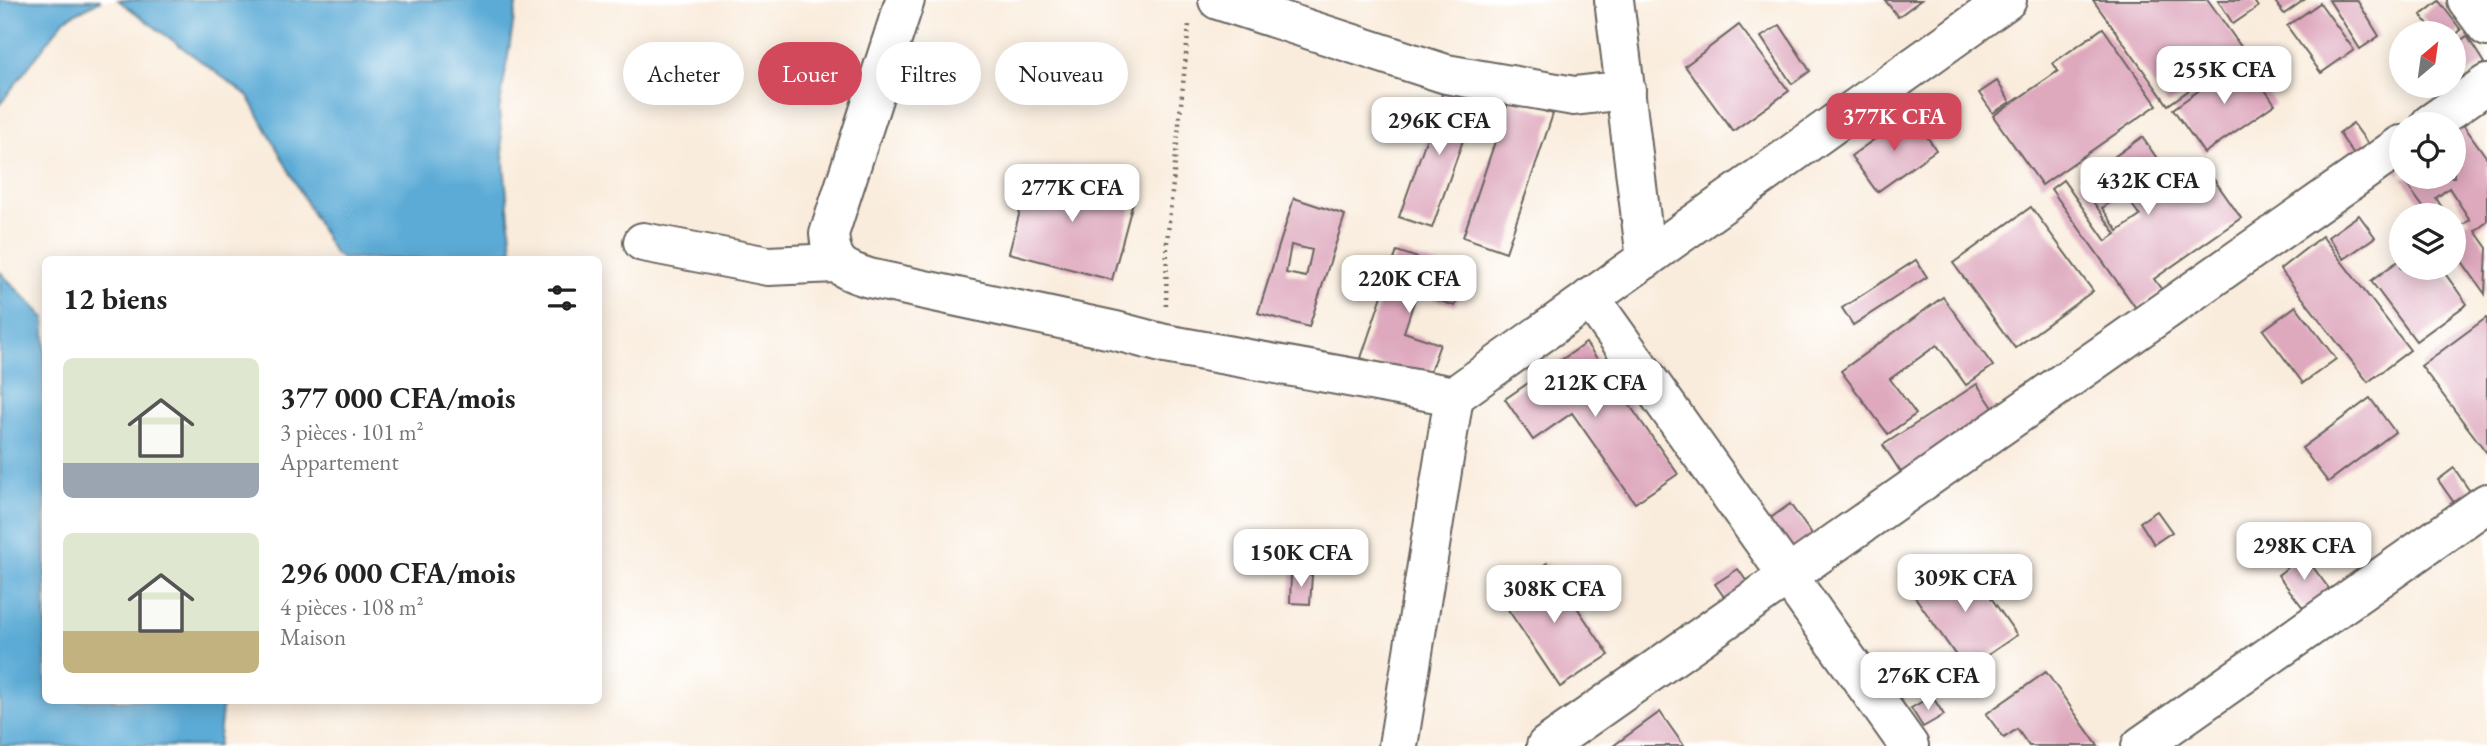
<!DOCTYPE html>
<html lang="fr">
<head>
<meta charset="utf-8">
<style>
	:root { --surface:#fff; --page:#f2f2f2; --text:#222; --muted:#767676; --accent:#d1495b }
	body { margin:0; font-family:"EB Garamond",serif; background:var(--page); color:var(--text); height:100vh; display:flex; flex-direction:column; font-size:26px; white-space:nowrap }
	* { box-sizing:border-box; margin:0 }
	p { font-size:23px; color:var(--muted) }
	.icon { flex:none; width:38px; height:38px; fill:none; stroke:currentColor; stroke-width:2; stroke-linecap:round; stroke-linejoin:round }
	.map { position:relative; flex:1; overflow:hidden }
	.details { position:absolute; left:42px; top:256px; width:560px; height:448px; display:flex; flex-direction:column; background:var(--surface); border-radius:10px; box-shadow:0 4px 18px #0003 }
	.details>* { flex:none }
	.guide { position:absolute; left:623px; top:42px; width:665px; height:63px; display:flex; gap:14px }
	.needle { width:46px; rotate:29deg }
	.buttons { position:absolute; left:2389px; top:21px; display:grid; gap:14px }
	.buttons a { display:grid; place-items:center; width:77px; height:77px; border-radius:50%; background:var(--surface); box-shadow:0 4px 18px #0003; font-size:35px }
	.price { position:absolute; translate:-50% -60px; padding:0 16px; border-radius:14px; background:#fff; color:#222; font-size:23px; line-height:46px; filter:drop-shadow(0 2px 4px #0008) }
	.price::after { content:''; position:absolute; left:50%; top:42px; width:21px; height:16px; margin-left:-10px; background:inherit; clip-path:polygon(0 0,100% 0,50% 100%) }
	.price.current { background:var(--accent); color:#fff }
	ul { padding:0; list-style:none }
	li { display:flex; align-items:center; gap:21px; height:175px; padding:0 21px }
	li span { display:grid; place-items:center; flex:none; width:196px; height:140px; border-radius:10px; color:#555 }
	li>.icon { margin-inline-start:auto }
	span .icon { width:84px; height:84px; fill:#fffc; stroke-width:1 }
	li b { font-size:30px }
	h2 { display:flex; justify-content:space-between; align-items:center; height:84px; padding:0 21px; font-size:30px }
	.chip { padding:0 24px; border-radius:32px; background:var(--surface); box-shadow:0 4px 18px #0003; font-size:24px; line-height:63px }
	.chip.current { background:var(--accent); color:#fff }
	.map>svg:first-child { display:block }
	.water { fill:#5cabd6; stroke:#3c6479; stroke-width:2 }
	.building { fill:#dea8bd; fill-rule:evenodd }
	.lines { fill:none; stroke-linecap:round; stroke-linejoin:round }
	.minor-casing { stroke:#69655f; stroke-width:42 }
	.path { stroke:#69655f; stroke-width:4.5; stroke-dasharray:2 5; stroke-linecap:butt }
	.minor { stroke:#fff; stroke-width:38 }
</style>
</head>
<body>
<div class="map">
<svg width="2487" height="746" viewBox="0 0 2487 746">
	<rect width="100%" height="100%" fill="#fff"/>
	<filter id="ink" filterUnits="userSpaceOnUse"><feTurbulence type="fractalNoise" baseFrequency=".0143" numOctaves="2"/><feDisplacementMap in="SourceGraphic" scale="14" xChannelSelector="R" yChannelSelector="G"/><feConvolveMatrix kernelMatrix="1 2 1 2 8 2 1 2 1" color-interpolation-filters="sRGB"/></filter>
	<filter id="wash" filterUnits="userSpaceOnUse"><feTurbulence type="fractalNoise" baseFrequency=".00686" numOctaves="4" result="noise"/><feDisplacementMap in="SourceGraphic" scale="28" xChannelSelector="R" yChannelSelector="G"/><feGaussianBlur stdDeviation="1.57" result="paint"/><feColorMatrix in="noise" values="0 0 0 0 0 0 0 0 0 0 0 0 0 0 0 0 0 1.4 0 .05"/><feComposite in="paint" operator="in"/></filter>
	<g filter="url(#wash)">
		<rect width="100%" height="100%" fill="#f9ecdc"/>
		<g class="water">
			<polygon points="0,0 101,0 65,19 0,104"/>
			<polygon points="118,0 517,0 499,111 513,259 342,259 334,253 248,96"/>
			<polygon points="0,272 45,318 46,700 223,700 218,746 0,746"/>
		</g>
		<g id="blocks">
			<g class="building">
				<polygon points="1885,0 1921,0 1898,17"/>
				<polygon points="2093,0 2208,0 2244,51 2168,105"/>
				<polygon points="2218,0 2253,0 2258,7 2233,24"/>
				<polygon points="2274,0 2304,0 2284,14"/>
				<polygon points="2329,0 2357,0 2379,36 2360,49"/>
				<polygon points="2439,1 2461,30 2454,36 2454,33 2435,33 2421,15"/>
				<polygon points="2320,3 2354,50 2321,73 2287,26"/>
				<polygon points="1739,25 1789,91 1733,131 1685,66"/>
				<polygon points="1780,25 1810,71 1792,84 1761,37"/>
				<polygon points="2103,28 2157,105 2042,185 1993,116 2058,71 2053,63"/>
				<polygon points="2467,36 2484,63 2462,77 2454,64 2454,45"/>
				<polygon points="2243,59 2275,104 2204,153 2173,109"/>
				<polygon points="1997,81 2010,102 1993,113 1979,93"/>
				<polygon points="1445,86 1478,98 1432,228 1399,217"/>
				<polygon points="1509,100 1553,114 1506,252 1463,237"/>
				<polygon points="1911,113 1936,150 1877,192 1851,156"/>
				<polygon points="2353,123 2369,145 2354,155 2339,133"/>
				<polygon points="2462,123 2487,158 2487,222 2475,231 2487,248 2485,294 2454,250 2454,226 2456,229 2470,220 2449,188 2436,198 2447,215 2429,215 2396,170 2401,166 2401,177 2454,177 2454,129"/>
				<path d="M2142 137 2173 181 2201 161 2241 218 2154 279 2162 290 2136 308 2051 189 2063 180 2106 241 2116 234 2079 182ZM2124 193 2140 216 2118 231 2102 208Z"/>
				<polygon points="1031,169 1135,195 1112,280 1009,253"/>
				<path d="M1294 198 1345 215 1309 327 1258 313ZM1291 245 1312 250 1306 277 1286 273Z"/>
				<polygon points="2031,207 2093,291 2015,348 1953,263"/>
				<polygon points="2359,215 2375,237 2344,259 2328,237"/>
				<polygon points="2322,236 2410,350 2368,382 2280,269"/>
				<polygon points="1397,251 1465,274 1455,306 1417,293 1404,332 1440,344 1427,380 1361,358"/>
				<polygon points="2401,259 2401,268 2441,268 2467,304 2416,341 2371,281"/>
				<polygon points="1916,260 1927,277 1853,325 1842,308"/>
				<polygon points="1943,297 1993,366 1966,385 1937,345 1890,379 1916,414 1888,434 1841,371"/>
				<polygon points="2296,306 2336,359 2303,383 2263,330"/>
				<polygon points="2486,318 2487,319 2487,453 2421,366"/>
				<polygon points="1586,343 1678,474 1635,503 1572,413 1533,440 1505,399"/>
				<polygon points="1977,384 1998,415 1904,477 1883,445"/>
				<polygon points="2370,398 2395,432 2328,482 2302,448"/>
				<polygon points="2454,468 2471,493 2455,504 2438,480"/>
				<polygon points="1790,504 1818,543 1793,561 1765,522"/>
				<polygon points="2157,511 2172,532 2154,544 2140,522"/>
				<polygon points="2304,555 2330,590 2304,609 2278,575"/>
				<polygon points="1964,559 2017,635 1966,670 1913,594"/>
				<polygon points="1547,563 1609,655 1560,687 1499,596"/>
				<polygon points="1738,569 1754,592 1731,607 1715,584"/>
				<polygon points="1291,574 1312,575 1310,604 1290,603"/>
				<polygon points="2046,672 2098,746 2029,746 2017,729 2004,738 1986,714"/>
				<polygon points="1932,696 1944,715 1923,727 1911,708"/>
				<polygon points="1660,712 1684,746 1613,746"/>
			</g>
		</g>
	</g>
	<g filter="url(#ink)">
		<use href="#blocks" fill-opacity="0" stroke="#69655f" stroke-width="2"/>
		<g class="lines">
			<g class="minor-casing">
				<g id="minor">
					<path d="M905 0 829 234C832 265 841 269 869 278L1116 331 1165 344 1454 396"/>
					<polyline points="1218,0 1446,74 1574,96 1626,90"/>
					<polyline points="1614,0 1646,259"/>
					<polyline points="2467,0 2487,27"/>
					<polyline points="2430,124 2487,84"/>
					<polyline points="643,242 768,266 836,263"/>
					<polyline points="1590,298 1909,746"/>
					<polyline points="1398,746 1454,396 2007,0"/>
					<polyline points="1546,746 2401,145"/>
					<polyline points="2141,746 2487,503"/>
				</g>
			</g>
			<polyline class="path" points="1166,306 1167,242 1189,25"/>
			<use href="#minor" class="minor"/>
		</g>
	</g>
</svg>
<div class="buttons">
<a><svg class="needle" viewBox="-14 -14 28 28"><path d="M0-13l5 13h-10z" fill="#e53935"/><path d="M0 13l5-13h-10z" fill="#767676"/></svg></a>
<a><svg class="icon" aria-label="locate" viewBox="0 0 24 24"><circle cx="12" cy="12" r="6"/><path d="M12 2v4M12 18v4M2 12h4M18 12h4"/></svg></a>
<a><svg class="icon" aria-label="layers" viewBox="0 0 24 24"><path d="M12 4l9 5-9 5-9-5zM3 14l9 5 9-5"/></svg></a>
</div>
<b class="price" style="left:2224px;top:106px">255K CFA</b>
<b class="price current" style="left:1894px;top:153px">377K CFA</b>
<b class="price" style="left:1439px;top:157px">296K CFA</b>
<b class="price" style="left:2148px;top:217px">432K CFA</b>
<b class="price" style="left:1072px;top:224px">277K CFA</b>
<b class="price" style="left:1409px;top:315px">220K CFA</b>
<b class="price" style="left:1595px;top:419px">212K CFA</b>
<b class="price" style="left:2304px;top:582px">298K CFA</b>
<b class="price" style="left:1301px;top:589px">150K CFA</b>
<b class="price" style="left:1965px;top:614px">309K CFA</b>
<b class="price" style="left:1554px;top:625px">308K CFA</b>
<b class="price" style="left:1928px;top:712px">276K CFA</b>
<div class="guide">
<a class="chip">Acheter</a>
<a class="chip current">Louer</a>
<a class="chip">Filtres</a>
<a class="chip">Nouveau</a>
</div>
<section class="details">
<h2>12 biens<svg class="icon" aria-label="filters" viewBox="0 0 24 24"><path d="M4 7h16M4 17h16"/><circle cx="9" cy="7" r="2"/><circle cx="15" cy="17" r="2"/></svg></h2>
<ul>
<li><span style="background:linear-gradient(#dfe7d0 75%,#9aa5b1 0)"><svg class="icon" aria-label="home" viewBox="0 0 24 24"><path d="M3 11l9-7 9 7M6 9v11h12V9"/></svg></span><div><b>377 000 CFA/mois</b><p>3 pièces · 101 m²</p><p>Appartement</p></div></li>
<li><span style="background:linear-gradient(#dfe7d0 70%,#c2b280 0)"><svg class="icon" aria-label="home" viewBox="0 0 24 24"><path d="M3 11l9-7 9 7M6 9v11h12V9"/></svg></span><div><b>296 000 CFA/mois</b><p>4 pièces · 108 m²</p><p>Maison</p></div></li>
</ul>
</section>
</div>
</body>
</html>
